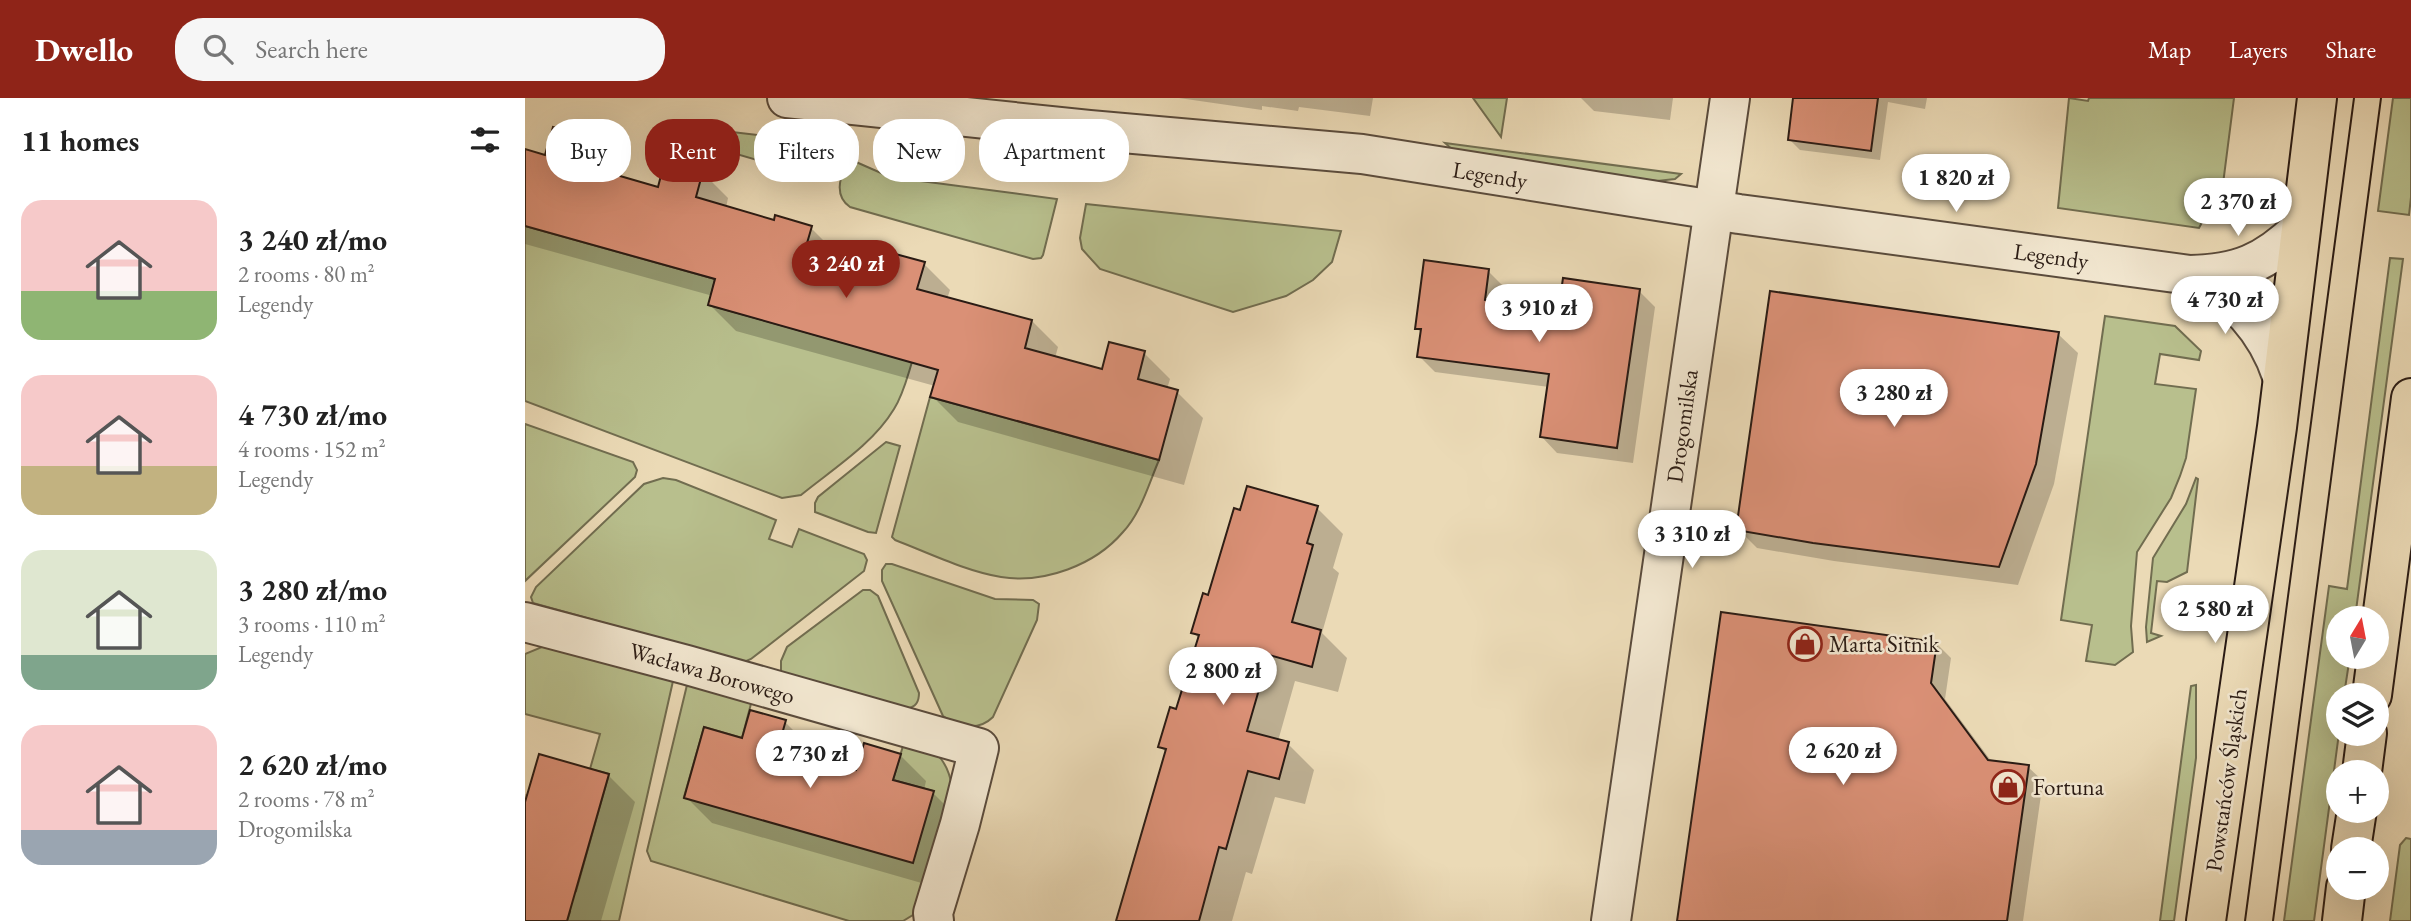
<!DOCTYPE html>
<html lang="en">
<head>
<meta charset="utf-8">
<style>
	:root { --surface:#fff; --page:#f6f6f6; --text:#222; --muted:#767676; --accent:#8f2418 }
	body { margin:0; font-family:"EB Garamond",serif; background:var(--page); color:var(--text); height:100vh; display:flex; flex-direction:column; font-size:26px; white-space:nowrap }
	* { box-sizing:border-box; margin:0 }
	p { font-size:23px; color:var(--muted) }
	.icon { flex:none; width:38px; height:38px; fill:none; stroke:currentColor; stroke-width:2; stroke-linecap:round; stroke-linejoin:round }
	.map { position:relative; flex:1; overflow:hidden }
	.panel { display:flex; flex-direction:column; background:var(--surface); width:525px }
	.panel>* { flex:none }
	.banner { position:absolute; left:21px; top:21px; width:665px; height:63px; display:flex; gap:14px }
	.needle { width:46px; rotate:10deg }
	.controls { position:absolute; left:1801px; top:508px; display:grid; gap:14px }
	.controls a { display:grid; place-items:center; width:63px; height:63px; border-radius:50%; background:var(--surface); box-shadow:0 7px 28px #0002; font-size:35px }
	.price { position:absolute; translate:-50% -60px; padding:0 16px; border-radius:24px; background:#fff; color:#222; font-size:23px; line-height:46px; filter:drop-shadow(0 2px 4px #0008) }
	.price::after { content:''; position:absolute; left:50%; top:42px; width:21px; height:16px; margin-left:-10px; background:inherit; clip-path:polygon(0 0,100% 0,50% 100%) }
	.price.selected { background:var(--accent); color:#fff }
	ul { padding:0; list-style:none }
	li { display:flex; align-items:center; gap:21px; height:175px; padding:0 21px }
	li span { display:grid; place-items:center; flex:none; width:196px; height:140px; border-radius:21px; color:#555 }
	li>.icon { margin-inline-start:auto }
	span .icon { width:84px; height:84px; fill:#fffc; stroke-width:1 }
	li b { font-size:30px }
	h2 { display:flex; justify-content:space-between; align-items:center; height:84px; padding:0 21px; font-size:30px }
	.tag { padding:0 24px; border-radius:28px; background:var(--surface); box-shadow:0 7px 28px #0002; font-size:24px; line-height:63px }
	.tag.selected { background:var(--accent); color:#fff }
	header { display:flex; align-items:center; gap:42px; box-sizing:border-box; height:98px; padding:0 35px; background:var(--accent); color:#fff }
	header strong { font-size:33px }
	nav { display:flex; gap:38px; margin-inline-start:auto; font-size:24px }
	.search { width:490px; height:63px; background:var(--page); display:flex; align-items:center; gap:18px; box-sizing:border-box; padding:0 24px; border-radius:28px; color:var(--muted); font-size:26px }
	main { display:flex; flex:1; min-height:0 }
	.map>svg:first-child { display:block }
	.green { fill:#b8bf8d; stroke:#716d50; stroke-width:2 }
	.shadow { fill:#0003 }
	.building { fill:#da9076; stroke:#2a1b14; stroke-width:2 }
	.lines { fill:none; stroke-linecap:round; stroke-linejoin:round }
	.minor-casing { stroke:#5a4b3c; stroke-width:42 }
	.major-casing { stroke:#2a1b14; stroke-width:42 }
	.minor { stroke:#f2e7d0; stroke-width:38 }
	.major { stroke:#ebdab6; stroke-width:38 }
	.tram { stroke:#2a1b14; stroke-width:2 }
	.labels { text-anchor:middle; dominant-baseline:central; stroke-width:5; stroke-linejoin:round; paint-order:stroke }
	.street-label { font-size:23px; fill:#2a1b14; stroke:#f2e7d0 }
	.poi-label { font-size:23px; fill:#2a1b14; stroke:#f2e7d0; text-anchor:start }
</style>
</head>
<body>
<header>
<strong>Dwello</strong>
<div class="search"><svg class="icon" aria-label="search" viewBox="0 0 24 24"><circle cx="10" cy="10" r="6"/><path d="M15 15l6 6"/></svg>Search here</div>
<nav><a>Map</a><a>Layers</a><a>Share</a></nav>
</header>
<main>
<section class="panel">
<h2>11 homes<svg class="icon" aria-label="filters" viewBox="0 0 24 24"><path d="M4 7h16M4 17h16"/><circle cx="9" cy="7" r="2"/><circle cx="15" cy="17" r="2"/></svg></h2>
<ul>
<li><span style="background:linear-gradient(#f6c9c9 65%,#8fb573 0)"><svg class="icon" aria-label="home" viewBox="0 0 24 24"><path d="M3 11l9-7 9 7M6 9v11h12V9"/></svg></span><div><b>3 240 zł/mo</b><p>2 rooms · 80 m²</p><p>Legendy</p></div></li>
<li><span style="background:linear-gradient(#f6c9c9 65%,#c2b280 0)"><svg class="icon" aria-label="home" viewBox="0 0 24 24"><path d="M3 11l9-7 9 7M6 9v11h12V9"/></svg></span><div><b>4 730 zł/mo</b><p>4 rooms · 152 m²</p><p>Legendy</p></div></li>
<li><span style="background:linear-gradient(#dfe7d0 75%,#7fa58c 0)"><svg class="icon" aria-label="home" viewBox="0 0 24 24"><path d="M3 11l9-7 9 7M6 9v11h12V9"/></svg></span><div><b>3 280 zł/mo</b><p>3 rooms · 110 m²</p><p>Legendy</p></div></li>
<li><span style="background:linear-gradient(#f6c9c9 75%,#9aa5b1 0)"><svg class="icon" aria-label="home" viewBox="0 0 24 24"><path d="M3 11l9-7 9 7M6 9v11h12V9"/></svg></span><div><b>2 620 zł/mo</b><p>2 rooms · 78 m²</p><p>Drogomilska</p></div></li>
</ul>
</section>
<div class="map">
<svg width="1886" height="823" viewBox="0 0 1886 823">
	<rect width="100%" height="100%" fill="#ebdab6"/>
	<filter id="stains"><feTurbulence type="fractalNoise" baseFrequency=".00286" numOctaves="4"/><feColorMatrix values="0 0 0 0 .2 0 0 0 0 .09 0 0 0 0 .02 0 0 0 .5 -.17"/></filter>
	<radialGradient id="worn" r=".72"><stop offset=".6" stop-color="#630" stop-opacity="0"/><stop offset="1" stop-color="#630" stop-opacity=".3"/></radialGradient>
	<g class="green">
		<polygon points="948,0 982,0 976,39"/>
		<polygon points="1544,0 1563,3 1564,0 1709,0 1698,86 1674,130 1533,110"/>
		<polygon points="1868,0 1886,0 1886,99 1884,117 1853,113"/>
		<polygon points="190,32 294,44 296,58 291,79 184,48"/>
		<polygon points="920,45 1156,76 1150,81 1132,83 944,60 930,54"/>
		<path d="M322 60 365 79 532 101 518 157 516 160 508 161 325 109C307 97 317 76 322 60Z"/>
		<polygon points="561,106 816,133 807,164 788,182 761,198 708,214 575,171 557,151 555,140"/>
		<path d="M0 128 190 181 184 207 387 264C382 280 378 297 369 311 348 346 308 371 276 397L257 400 0 303Z"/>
		<polygon points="1865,160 1878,161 1830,520 1813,520 1813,558 1825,558 1819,597 1813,597 1814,635 1789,823 1759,823 1804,488 1822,491"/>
		<polygon points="1580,218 1650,228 1676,253 1674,262 1635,256 1630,286 1671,291 1661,360 1655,378 1646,400 1612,454 1606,528 1608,554 1590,567 1561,563 1567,527 1536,522"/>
		<path d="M405 299 634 362C624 385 616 415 598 434 570 467 519 486 476 479 440 473 404 455 370 442L367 439Z"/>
		<polygon points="0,326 108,364 112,372 110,379 0,483"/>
		<polygon points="361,344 375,348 351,435 343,434 290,414 290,405 293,399"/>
		<polygon points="138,380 151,382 251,422 244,441 267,449 274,431 339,456 342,462 339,473 226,561 219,564 8,505 6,499 11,489 119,386"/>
		<polygon points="1671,380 1673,381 1662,474 1642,484 1632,483 1626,535 1636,538 1622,544 1621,529 1628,460 1661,406"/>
		<path d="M361 466H367L470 501 508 502 514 506 512 522 468 619C454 633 434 630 418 618L357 483V472Z"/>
		<path d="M338 492H345L353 498 394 595C394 604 391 609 381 611L256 575V563L262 549Z"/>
		<polygon points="24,546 146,578 148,583 94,823 42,823 45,814 39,812 45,792 51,793 84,676 65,671 75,636 0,616 0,556"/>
		<path d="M162 587 228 598 217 640 179 629 159 699 408 693 368 682 380 641C411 651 422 659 428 692L396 812 378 823H324L126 763 122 753Z"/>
		<polygon points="1671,587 1671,660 1649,823 1635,823 1666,588"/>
		<polygon points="1881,740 1886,741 1886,823 1865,823 1875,747"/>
	</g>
	<g class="shadow">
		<polygon points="654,0 848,0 845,18 774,9 773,13 737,8 737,12"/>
		<polygon points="1056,0 1148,0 1145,22 1069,13"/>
		<polygon points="1270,0 1402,0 1400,11 1363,4 1355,62 1275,52 1265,42"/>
		<polygon points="64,41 90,67 87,77 134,91 177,74 203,100 201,110 250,124 286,130 312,156 308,169 357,182 399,166 425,192 422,201 507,223 533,249 530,260 578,273 619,255 645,281 642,291 652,294 678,320 659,387 433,324 407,298 410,288 211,233 185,207 188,198 0,146 0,53 22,59"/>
		<polygon points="963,173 979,189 977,207 1034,217 1114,193 1130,209 1108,365 1032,355 1016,338 1024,289 910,274 894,258 897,235 892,231"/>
		<polygon points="1533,236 1553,255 1529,386 1493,487 1309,463 1232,450 1213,431"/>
		<polygon points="792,410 818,436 808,470 814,475 797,535 822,560 813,594 770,583 753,643 763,646 789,672 780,706 750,699 727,776 721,774 707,823 593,823 642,655 635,649 652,613 674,541 668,534 684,499"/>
		<polygon points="1198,516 1411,545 1426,560 1420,601 1467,664 1503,669 1518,683 1498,823 1154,823"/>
		<polygon points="260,624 286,650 283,660 333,674 375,657 401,683 399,692 408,695 434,721 414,790 187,725 161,699 218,642"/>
		<polygon points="15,658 84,678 110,704 76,823 0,823 0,696 4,697"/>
	</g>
	<g class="building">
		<polygon points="1268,0 1353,0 1346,53 1263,42"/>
		<polygon points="28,29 65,39 57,67 133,89 140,62 178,73 171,99 249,122 250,117 287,128 278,159 355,180 363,154 400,164 392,191 507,222 500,250 577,271 584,244 620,253 613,281 653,292 634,362 405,299 413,272 183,207 190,181 0,128 0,51 20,57"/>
		<polygon points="899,162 964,171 960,202 1033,215 1038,180 1115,191 1092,350 1015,339 1024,276 892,259 896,231 890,231"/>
		<polygon points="1245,193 1534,234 1511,366 1474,469 1288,445 1211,432"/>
		<polygon points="722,388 793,408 782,445 788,447 767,524 796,532 787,569 744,557 722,633 764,644 754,681 723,673 701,751 694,749 674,823 591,823 641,651 633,649 645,609 651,611 674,537 666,535 678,495 683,497 709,410 715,412"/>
		<polygon points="1196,514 1412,544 1406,585 1463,662 1504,667 1482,823 1152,823"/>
		<polygon points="225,612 261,622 253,650 331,672 339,645 376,656 368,682 409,693 388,765 159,700 179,629 217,640"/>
		<polygon points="14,656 84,676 42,823 0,823 0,704"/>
	</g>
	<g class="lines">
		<g class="minor-casing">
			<g id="minor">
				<path d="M262 0 564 32 837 56 1214 116 1665 177C1713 176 1740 165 1775 131"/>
				<path d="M1665 177C1710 195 1742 233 1757 278"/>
				<polyline points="0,524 162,567 454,650 435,726 408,815 409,823"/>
				<polyline points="1086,823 1205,0"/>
			</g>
		</g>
		<g class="major-casing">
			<g id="major">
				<polyline points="1847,597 1886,300"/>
				<polyline points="1837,674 1842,635"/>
				<polyline points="1826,751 1832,712"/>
				<polyline points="1681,823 1752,329 1792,0"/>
				<polyline points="1817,823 1821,789"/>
			</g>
		</g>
		<use href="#minor" class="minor"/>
		<use href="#major" class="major"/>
		<g class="tram">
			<polyline points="1720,823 1829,0"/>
			<polyline points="1748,823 1856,0"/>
		</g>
	</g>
	<defs>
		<g id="shop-ring" transform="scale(1.75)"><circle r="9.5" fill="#f2e7d0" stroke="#8f2418" stroke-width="1.5"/><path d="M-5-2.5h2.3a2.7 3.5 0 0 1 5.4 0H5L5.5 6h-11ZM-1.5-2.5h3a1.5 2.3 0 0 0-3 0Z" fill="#8f2418"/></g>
	</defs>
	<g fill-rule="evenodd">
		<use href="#shop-ring" x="1280" y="546"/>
		<use href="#shop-ring" x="1483" y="689"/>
	</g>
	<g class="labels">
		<g class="street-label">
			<text transform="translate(965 77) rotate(9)">Legendy</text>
			<text transform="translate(1526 158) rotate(8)">Legendy</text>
			<text transform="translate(1157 328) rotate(-82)">Drogomilska</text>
			<text transform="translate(187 575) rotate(16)">Wacława Borowego</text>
			<text transform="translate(1701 682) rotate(-82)">Powstańców Śląskich</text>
		</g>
		<g class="poi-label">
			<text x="1304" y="546">Marta Sitnik</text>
			<text x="1508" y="689">Fortuna</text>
		</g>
	</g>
	<rect width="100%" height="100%" filter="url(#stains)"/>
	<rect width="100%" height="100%" fill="url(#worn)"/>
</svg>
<div class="controls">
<a><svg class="needle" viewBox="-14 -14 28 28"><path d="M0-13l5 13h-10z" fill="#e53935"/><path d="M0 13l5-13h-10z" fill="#767676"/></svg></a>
<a><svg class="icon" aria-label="layers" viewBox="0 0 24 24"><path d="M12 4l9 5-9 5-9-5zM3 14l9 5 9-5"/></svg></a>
<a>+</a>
<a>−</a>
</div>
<b class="price" style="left:1431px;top:116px">1 820 zł</b>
<b class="price" style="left:1713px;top:140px">2 370 zł</b>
<b class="price selected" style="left:321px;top:202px">3 240 zł</b>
<b class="price" style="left:1700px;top:238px">4 730 zł</b>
<b class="price" style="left:1014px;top:246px">3 910 zł</b>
<b class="price" style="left:1369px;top:331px">3 280 zł</b>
<b class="price" style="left:1167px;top:472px">3 310 zł</b>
<b class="price" style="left:1690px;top:547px">2 580 zł</b>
<b class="price" style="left:698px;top:609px">2 800 zł</b>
<b class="price" style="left:1318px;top:689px">2 620 zł</b>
<b class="price" style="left:285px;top:692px">2 730 zł</b>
<div class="banner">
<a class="tag">Buy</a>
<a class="tag selected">Rent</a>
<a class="tag">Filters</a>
<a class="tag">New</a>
<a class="tag">Apartment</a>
</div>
</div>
</main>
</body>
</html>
